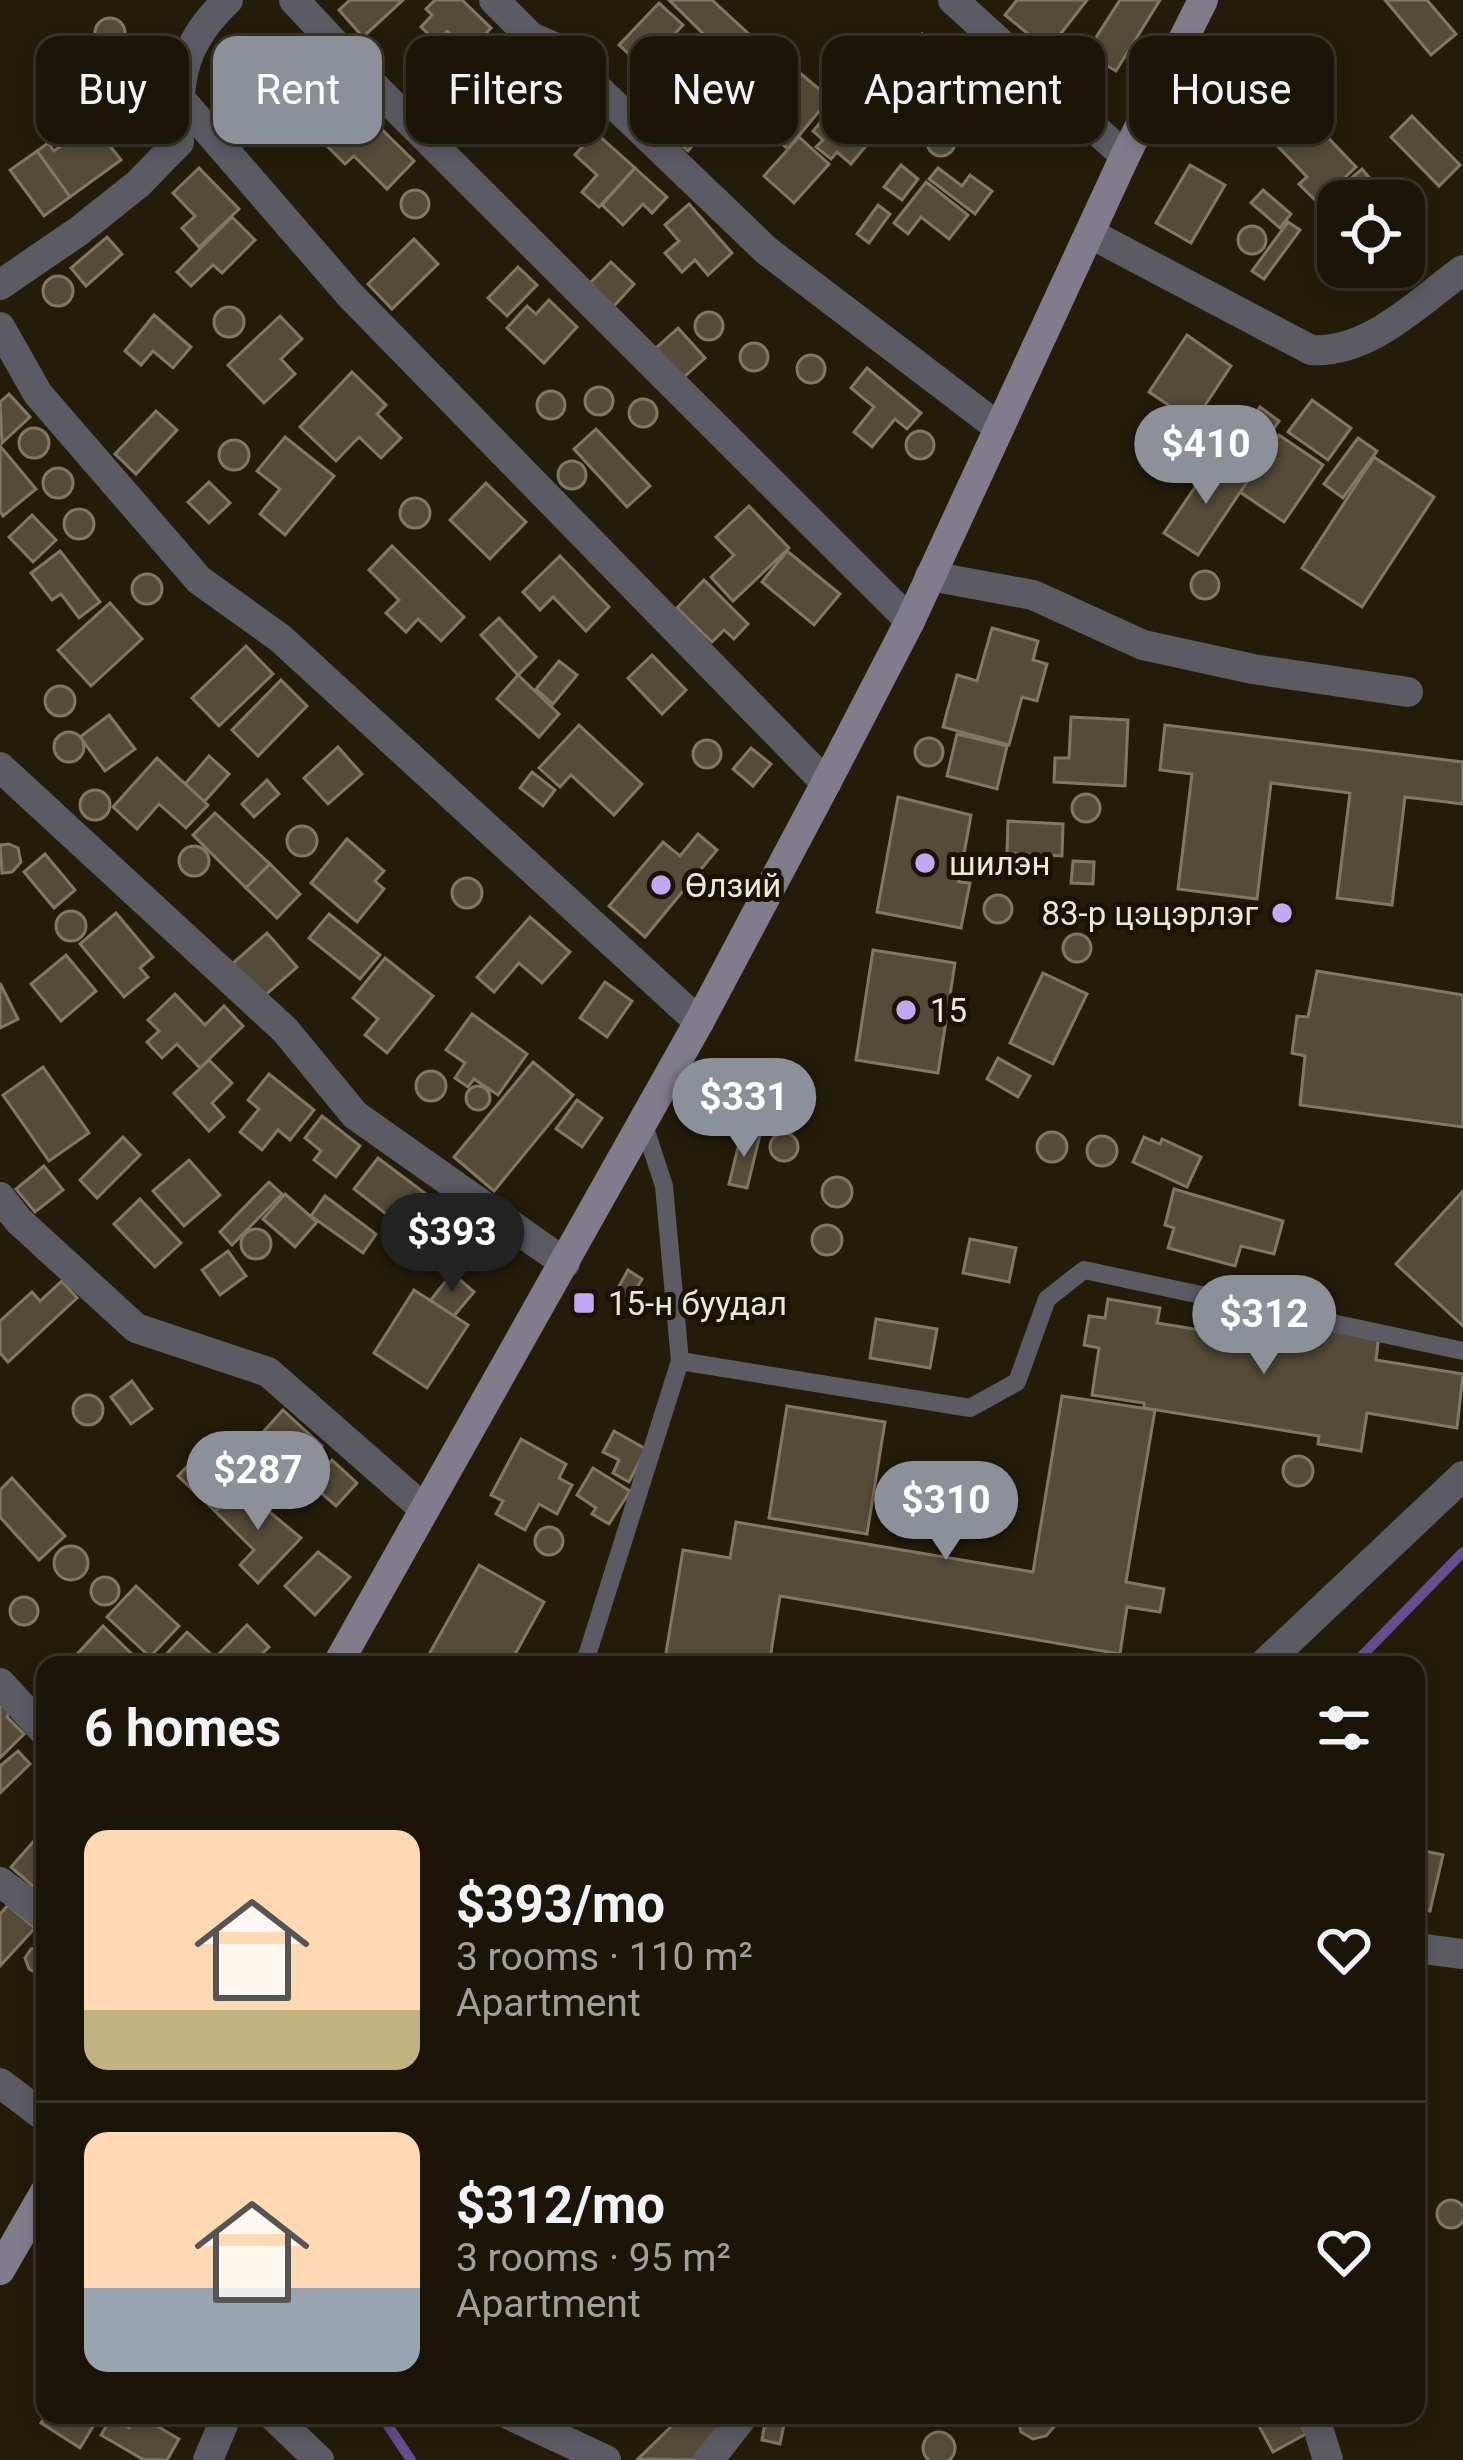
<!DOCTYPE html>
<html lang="en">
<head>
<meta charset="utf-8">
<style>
	:root { --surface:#1a1507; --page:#231e11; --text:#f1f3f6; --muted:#9f9f9b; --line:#383428; --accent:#8c9099 }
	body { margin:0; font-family:Roboto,sans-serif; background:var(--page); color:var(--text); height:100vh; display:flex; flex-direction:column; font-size:45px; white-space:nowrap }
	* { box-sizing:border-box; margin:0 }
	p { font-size:39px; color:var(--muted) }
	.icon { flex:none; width:66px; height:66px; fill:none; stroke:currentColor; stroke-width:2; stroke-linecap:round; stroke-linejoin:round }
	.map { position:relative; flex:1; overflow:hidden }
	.drawer { position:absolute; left:36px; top:1656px; width:1389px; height:768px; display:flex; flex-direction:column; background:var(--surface); border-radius:24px; box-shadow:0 6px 18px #0003,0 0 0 3px var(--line) }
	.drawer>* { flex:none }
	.banner { position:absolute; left:36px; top:36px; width:1392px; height:108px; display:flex; gap:24px }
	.fabs { position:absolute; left:1317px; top:180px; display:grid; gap:24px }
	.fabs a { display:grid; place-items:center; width:108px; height:108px; border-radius:24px; background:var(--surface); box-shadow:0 6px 18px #0003,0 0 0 3px var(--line); font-size:60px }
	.price { position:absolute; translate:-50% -102px; padding:0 27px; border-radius:42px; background:var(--accent); color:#fff; font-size:39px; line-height:78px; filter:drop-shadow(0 3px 6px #0008) }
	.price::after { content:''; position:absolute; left:50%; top:72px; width:36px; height:27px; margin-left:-18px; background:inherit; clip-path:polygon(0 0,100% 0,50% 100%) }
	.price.selected { background:#222; color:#fff }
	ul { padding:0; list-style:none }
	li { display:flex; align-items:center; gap:36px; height:300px; padding:0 48px }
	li+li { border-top:3px solid var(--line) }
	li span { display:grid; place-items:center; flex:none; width:336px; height:240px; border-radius:24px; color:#555 }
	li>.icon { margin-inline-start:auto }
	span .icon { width:144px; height:144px; fill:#fffc; stroke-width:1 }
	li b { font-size:51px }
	h2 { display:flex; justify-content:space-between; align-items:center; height:144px; padding:0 48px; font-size:51px }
	.chip { padding:0 42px; border-radius:24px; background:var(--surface); box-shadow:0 6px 18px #0003,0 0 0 3px var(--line); font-size:42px; line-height:108px }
	.chip.selected { background:var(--accent); color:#fff }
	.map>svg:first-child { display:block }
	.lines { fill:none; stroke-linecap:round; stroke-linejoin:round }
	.stream { stroke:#644d91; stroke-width:10 }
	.building { fill:#544c38; stroke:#807862; stroke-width:3 }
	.lane { stroke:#5c5a63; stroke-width:18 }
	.street { stroke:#5c5a63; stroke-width:30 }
	.secondary { stroke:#807c8b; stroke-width:30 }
	.poi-dot { fill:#bfa9f4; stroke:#1a1302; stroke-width:4.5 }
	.labels { text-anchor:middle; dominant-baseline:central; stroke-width:10; stroke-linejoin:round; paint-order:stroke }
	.poi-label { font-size:33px; fill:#ece8dc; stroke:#1a1302; text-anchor:start }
</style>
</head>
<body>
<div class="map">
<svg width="1463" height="2460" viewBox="0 0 1463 2460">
	<rect width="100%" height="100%" fill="#231c09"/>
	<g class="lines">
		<g class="stream">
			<polyline points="1353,1665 1463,1552"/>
			<polyline points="381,2415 411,2460"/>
		</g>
	</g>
	<g class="building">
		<polygon points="350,0 403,0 363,37 339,10"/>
		<polygon points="435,0 462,0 491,28 469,51 447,31 437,42 421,27 432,15 426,9"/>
		<polygon points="669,0 712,0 763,47 741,71"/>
		<polygon points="1017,0 1087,0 1048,50 1005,15"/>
		<polygon points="1120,0 1160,0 1116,71 1086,53"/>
		<polygon points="1385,0 1427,0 1456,34 1431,55"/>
		<polygon points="659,3 683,25 643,67 619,45"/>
		<circle cx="110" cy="33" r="15"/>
		<polygon points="922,34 962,68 934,102 926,95 917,106 898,90 906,80 893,69"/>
		<polygon points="1238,43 1356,167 1318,203 1299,184 1307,177 1207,72"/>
		<polygon points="771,49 830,98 788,149 755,121 766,109 752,98 763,85 750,74"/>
		<polygon points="117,58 150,117 106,142 73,83"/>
		<circle cx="528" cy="75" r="14"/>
		<polygon points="966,62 1007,95 997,108 1005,113 980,145 931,105"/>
		<polygon points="682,80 720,112 688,151 650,120"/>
		<circle cx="508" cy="111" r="14"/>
		<polygon points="835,105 873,137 851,164 837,152 831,159 816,147 823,140 813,131"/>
		<polygon points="361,109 414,161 387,189 354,156 345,164 326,145"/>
		<polygon points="1412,116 1460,165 1439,186 1391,137"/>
		<polygon points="92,123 121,160 70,197 37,151 48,143 54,151"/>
		<circle cx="941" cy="142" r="14"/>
		<polygon points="595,132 635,168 599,207 582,192 597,175 575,155"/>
		<polygon points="799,137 829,164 794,203 764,176"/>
		<polygon points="37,151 70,197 44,216 10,170"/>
		<polygon points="901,165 918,179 902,200 884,187"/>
		<polygon points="1190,165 1225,185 1191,243 1156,223"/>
		<polygon points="199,168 239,209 199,247 182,228 195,216 173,193"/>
		<polygon points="635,168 667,197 652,213 643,204 623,225 602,205"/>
		<polygon points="938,168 962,186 970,175 992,191 975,214 929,179"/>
		<polygon points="1362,169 1389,201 1346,201 1337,190"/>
		<polygon points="926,182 968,215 949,239 921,217 908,234 894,223"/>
		<polygon points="1263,190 1291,214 1280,228 1251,203"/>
		<circle cx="415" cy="204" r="14"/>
		<polygon points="689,204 732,253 708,275 695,260 682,272 665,253 679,241 665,225"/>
		<polygon points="878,205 890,214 869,243 857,234"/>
		<polygon points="232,217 255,240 222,273 213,265 191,286 177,272"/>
		<polygon points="1288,222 1300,230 1264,279 1252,271"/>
		<circle cx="1252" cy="240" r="14"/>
		<polygon points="107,237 122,254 86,286 71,268"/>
		<polygon points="414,239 438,264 392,309 368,284"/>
		<polygon points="611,262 634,284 612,308 588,285"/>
		<polygon points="518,267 537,285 507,316 488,298"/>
		<circle cx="58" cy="291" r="15"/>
		<polygon points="549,300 577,327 544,363 507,328 527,306 536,314"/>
		<circle cx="229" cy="322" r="15"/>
		<circle cx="709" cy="326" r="14"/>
		<polygon points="154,315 191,347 173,368 153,351 141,365 125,351"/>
		<polygon points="280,316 302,339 281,359 295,374 264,403 228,365"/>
		<polygon points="678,328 705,358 683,378 656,348"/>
		<polygon points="1187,335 1231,366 1194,422 1149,392"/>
		<circle cx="754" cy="357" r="14"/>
		<circle cx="811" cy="369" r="14"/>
		<polygon points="867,368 921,413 907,429 895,419 872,447 854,432 874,407 851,388"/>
		<polygon points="352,372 386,405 377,414 401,438 381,458 359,437 336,461 300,427"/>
		<circle cx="599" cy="401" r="14"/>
		<circle cx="551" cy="405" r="14"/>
		<polygon points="9,394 30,417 2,443 0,402"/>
		<circle cx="643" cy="413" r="14"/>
		<polygon points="1312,400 1351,428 1328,460 1288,432"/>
		<polygon points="1260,407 1279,421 1261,446 1242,432"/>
		<polygon points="156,411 177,430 136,474 115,454"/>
		<circle cx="34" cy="443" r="15"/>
		<polygon points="596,429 650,486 627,507 574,449"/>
		<circle cx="920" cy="445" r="14"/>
		<polygon points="1279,435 1323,465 1284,522 1240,492"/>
		<polygon points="285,437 334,476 285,535 260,514 280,489 257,471"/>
		<polygon points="1358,438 1377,451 1343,498 1324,484"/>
		<circle cx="234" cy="455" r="15"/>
		<polygon points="0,446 36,489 3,516 0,512"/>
		<polygon points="1374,457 1434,497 1362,607 1302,568"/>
		<polygon points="1214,459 1247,482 1198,555 1164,533"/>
		<circle cx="572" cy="475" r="14"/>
		<circle cx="58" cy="483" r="15"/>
		<polygon points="209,482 230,503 209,523 188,502"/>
		<polygon points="486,483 526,522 490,559 450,520"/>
		<circle cx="415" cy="513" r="15"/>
		<polygon points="749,506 789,548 733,601 711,577 734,555 716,537"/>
		<circle cx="79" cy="524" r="15"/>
		<polygon points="32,515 56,540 33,562 9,537"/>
		<polygon points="392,546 464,617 441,641 418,619 406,632 386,613 399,600 369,570"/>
		<polygon points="60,551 100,602 79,618 61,594 52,600 31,573"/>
		<polygon points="787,551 840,594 814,625 762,582"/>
		<polygon points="560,556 609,607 586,631 553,597 540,610 523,592"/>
		<circle cx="1205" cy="585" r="14"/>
		<circle cx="147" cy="589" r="15"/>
		<polygon points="704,580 748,624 734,639 724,630 712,642 677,608"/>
		<polygon points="110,603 142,639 91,686 58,650"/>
		<polygon points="499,618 536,657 518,675 481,635"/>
		<polygon points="992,628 1038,641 1033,660 1047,664 1037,701 1022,697 1009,745 943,727 957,675 977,681"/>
		<polygon points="246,646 273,674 219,726 192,698"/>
		<polygon points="652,655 686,690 662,714 628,678"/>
		<polygon points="559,661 577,675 553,704 536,689"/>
		<polygon points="518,675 559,714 539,737 497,699"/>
		<polygon points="281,680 307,706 258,756 232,730"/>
		<circle cx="60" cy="701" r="15"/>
		<polygon points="109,715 135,749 105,771 80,737"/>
		<polygon points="1071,717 1128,720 1125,786 1054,782 1055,758 1069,758"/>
		<polygon points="579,725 642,784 614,815 571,775 560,787 539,768"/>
		<polygon points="1165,725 1463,762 1463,804 1405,797 1392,905 1337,898 1350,793 1271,783 1257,899 1178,889 1192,774 1160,770"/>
		<circle cx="69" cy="747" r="15"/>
		<polygon points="957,734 1007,746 997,789 947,776"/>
		<circle cx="929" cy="752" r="14"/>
		<circle cx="707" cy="754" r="14"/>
		<polygon points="338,747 362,774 328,804 304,778"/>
		<polygon points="751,748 771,764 753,786 733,769"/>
		<polygon points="209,756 229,774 204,802 185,784"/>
		<polygon points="157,758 208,805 186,828 159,804 137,829 113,807"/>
		<polygon points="532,772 555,790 543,806 520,788"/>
		<polygon points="267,780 279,794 254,817 242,804"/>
		<circle cx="95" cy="805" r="15"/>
		<circle cx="1086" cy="808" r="14"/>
		<polygon points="898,797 971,815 959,882 970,883 961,928 877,912"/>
		<polygon points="215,813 270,864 246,888 193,835"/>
		<polygon points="1008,821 1063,824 1062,856 1007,853"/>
		<circle cx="302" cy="841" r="15"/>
		<polygon points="698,834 717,850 645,937 609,906 663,842 680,856"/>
		<polygon points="347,839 384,871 375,881 384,889 357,922 311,883"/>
		<polygon points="9,844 18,848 21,862 12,872 2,873 0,845"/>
		<circle cx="194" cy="861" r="15"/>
		<polygon points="45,854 75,890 54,908 24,872"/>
		<polygon points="1073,861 1094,862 1093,884 1071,883"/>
		<polygon points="270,864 300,894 277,918 246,888"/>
		<circle cx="467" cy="893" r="15"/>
		<circle cx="998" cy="909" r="14"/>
		<circle cx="71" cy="926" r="15"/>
		<polygon points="116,913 153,957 140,968 148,977 124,997 80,944"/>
		<polygon points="329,914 380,955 360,979 309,938"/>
		<polygon points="530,917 570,952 542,983 519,963 494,992 477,977"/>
		<polygon points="267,933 297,967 261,999 231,965"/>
		<circle cx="1077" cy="948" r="14"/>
		<polygon points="873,950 955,963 938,1073 856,1060"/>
		<polygon points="66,955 96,991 61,1021 31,984"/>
		<polygon points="385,958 433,996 387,1053 365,1035 378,1019 353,998"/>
		<polygon points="1317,971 1463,995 1463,1127 1300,1105 1305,1056 1292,1053 1297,1016 1308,1017"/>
		<polygon points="1043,973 1087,994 1053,1064 1010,1043"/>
		<polygon points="605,982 632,1001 607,1037 580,1018"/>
		<polygon points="0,983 18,1019 0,1028"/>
		<polygon points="175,994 205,1025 224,1006 243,1026 200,1068 177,1044 162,1058 147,1042 159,1031 148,1020"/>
		<polygon points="472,1014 527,1054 498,1095 474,1079 468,1087 455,1078 465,1063 446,1050"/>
		<polygon points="998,1058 1030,1076 1018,1097 987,1079"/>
		<polygon points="209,1060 232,1083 212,1103 224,1117 209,1131 174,1093"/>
		<polygon points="533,1062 573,1095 494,1191 454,1157"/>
		<polygon points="43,1067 89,1133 49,1161 3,1095"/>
		<circle cx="431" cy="1086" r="15"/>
		<polygon points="269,1074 314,1110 290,1140 278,1130 262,1150 240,1132 259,1109 248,1100"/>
		<circle cx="478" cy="1098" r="12"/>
		<polygon points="577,1100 602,1118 582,1147 556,1129"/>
		<polygon points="322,1116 360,1146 336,1177 314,1160 321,1151 305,1138"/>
		<polygon points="742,1131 760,1135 747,1188 729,1184"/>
		<circle cx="1052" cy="1147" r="15"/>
		<circle cx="784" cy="1147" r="14"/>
		<circle cx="1102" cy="1151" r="15"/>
		<polygon points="123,1137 140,1155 97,1198 80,1180"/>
		<polygon points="1144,1137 1160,1144 1162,1139 1201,1157 1187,1187 1133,1162"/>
		<polygon points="378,1158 434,1200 402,1243 386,1231 394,1220 354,1189"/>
		<polygon points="189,1160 220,1195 184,1226 153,1191"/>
		<polygon points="44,1166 63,1190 35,1212 16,1189"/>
		<circle cx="837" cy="1192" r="15"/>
		<polygon points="269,1182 282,1194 232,1245 220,1232"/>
		<polygon points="1174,1189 1283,1221 1274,1254 1241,1246 1235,1266 1168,1248 1174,1228 1165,1225"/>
		<polygon points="1463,1191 1463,1326 1396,1264"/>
		<polygon points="285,1194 317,1222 295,1247 263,1219"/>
		<polygon points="325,1196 376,1234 363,1253 311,1216"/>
		<polygon points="140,1199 181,1243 155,1267 114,1224"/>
		<circle cx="435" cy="1229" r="15"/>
		<circle cx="827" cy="1240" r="15"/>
		<circle cx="256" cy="1244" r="15"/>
		<polygon points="970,1239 1016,1248 1009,1282 963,1273"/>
		<polygon points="228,1251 246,1276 220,1295 202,1270"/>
		<polygon points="628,1270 642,1279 627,1305 613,1297"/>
		<polygon points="452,1273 474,1292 454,1316 430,1301"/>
		<polygon points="62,1281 77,1298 8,1362 0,1353 0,1321 32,1292 40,1301"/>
		<polygon points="414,1290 468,1325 427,1388 374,1353"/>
		<polygon points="1108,1299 1160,1308 1157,1323 1313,1348 1316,1325 1379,1335 1376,1360 1463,1374 1457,1428 1367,1413 1361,1451 1318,1444 1319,1436 1144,1408 1144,1403 1092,1395 1099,1348 1084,1345 1089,1316 1105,1318"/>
		<polygon points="876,1319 937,1329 930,1368 870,1358"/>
		<polygon points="132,1381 152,1409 131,1424 111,1397"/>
		<circle cx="88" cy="1410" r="15"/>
		<polygon points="1062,1396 1155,1410 1126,1582 1164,1589 1160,1612 1127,1607 1120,1654 780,1596 769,1665 664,1665 683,1550 730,1558 736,1522 1033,1572"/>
		<polygon points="787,1406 885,1422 867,1534 769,1518"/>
		<polygon points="283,1410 322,1446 287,1484 248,1449"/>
		<polygon points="614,1431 646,1449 629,1482 613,1473 619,1460 603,1452"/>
		<polygon points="521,1439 566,1464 559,1478 572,1485 557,1514 539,1504 525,1530 496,1514 503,1501 491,1495"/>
		<polygon points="203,1450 242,1489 215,1511 178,1476"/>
		<circle cx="1298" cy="1471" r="15"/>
		<polygon points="332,1460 357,1483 336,1506 311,1484"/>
		<polygon points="593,1468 630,1491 609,1524 592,1514 596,1508 577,1495"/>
		<polygon points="12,1478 65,1536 39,1560 0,1517 0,1490"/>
		<polygon points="242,1489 301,1538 258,1583 240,1565 254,1550 215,1511"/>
		<circle cx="549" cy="1541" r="14"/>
		<circle cx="71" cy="1563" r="17"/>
		<polygon points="318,1552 350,1577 315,1615 285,1586"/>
		<polygon points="479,1565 544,1602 509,1665 423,1665"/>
		<circle cx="105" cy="1591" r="14"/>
		<polygon points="136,1586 179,1626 150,1657 107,1617"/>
		<circle cx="24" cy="1611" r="14"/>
		<polygon points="247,1625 269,1647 258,1658 265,1665 223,1665 215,1658"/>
		<polygon points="103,1626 134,1656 126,1665 67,1665"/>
		<polygon points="187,1632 211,1654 201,1665 156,1665"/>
		<polygon points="0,1701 10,1710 7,1717 24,1734 0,1758"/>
		<polygon points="18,1751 30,1764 0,1793 0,1766"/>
		<polygon points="41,1833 45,1836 42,1894 11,1867"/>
		<polygon points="1416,1849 1443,1855 1430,1911 1416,1907"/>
		<polygon points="8,1905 35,1928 0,1966 0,1914"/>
		<polygon points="41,1946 45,1947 45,1972 38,1974 29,1969 25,1958 31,1949"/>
		<circle cx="1451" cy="2214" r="14"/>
		<polygon points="46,2415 100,2415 80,2448 41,2423"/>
		<polygon points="138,2415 179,2439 167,2460 144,2460 101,2435 112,2417 129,2428"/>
		<polygon points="683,2415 740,2415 694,2460 638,2459"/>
		<polygon points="766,2415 786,2415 780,2444 762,2440"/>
		<polygon points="1017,2415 1055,2415 1054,2427 1046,2436 1033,2439 1021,2432"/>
		<polygon points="1253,2415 1296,2415 1306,2434 1273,2452"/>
		<circle cx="939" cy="2448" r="16"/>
	</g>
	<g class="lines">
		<g class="lane">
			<polyline points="680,1361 970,1408 1017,1382 1047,1299 1084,1270 1463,1351"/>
			<polyline points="584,1665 680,1361 664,1186 643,1122"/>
		</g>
		<g class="street">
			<polyline points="294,0 377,89 910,621"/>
			<polyline points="494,0 531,37 554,47 767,251 998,427"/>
			<polyline points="953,0 1125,156"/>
			<polyline points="177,95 350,295 826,783"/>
			<path d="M1091 234 1311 350C1369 354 1419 302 1463 270"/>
			<path d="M0 285 79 231 138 184 179 142C177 80 182 43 228 0"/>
			<polyline points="0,327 38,394 199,580 280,638 699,1022"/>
			<polyline points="930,576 1033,595 1143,645 1253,669 1408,692"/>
			<polyline points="0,767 285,1030 355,1115 565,1263"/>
			<polyline points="0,1197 19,1221 136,1328 268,1372 423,1508"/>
			<polyline points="1263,1665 1463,1476"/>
			<polyline points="0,1683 45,1732"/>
			<polyline points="0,1882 45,1916"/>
			<polyline points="1416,1948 1463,1954"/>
			<polyline points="0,2083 45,2117"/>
			<polyline points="272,2415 319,2460"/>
			<polyline points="510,2415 606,2460"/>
			<polyline points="1314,2415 1328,2460"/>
			<polyline points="208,2460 227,2415"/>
			<polyline points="709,2460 744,2415"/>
		</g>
		<g class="secondary">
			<polyline points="337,1665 699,1022 826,783 910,621 1125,156 1203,0"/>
			<polyline points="0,2270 45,2192"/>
		</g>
	</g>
	<g class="poi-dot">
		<circle cx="925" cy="863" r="12"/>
		<circle cx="661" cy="885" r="12"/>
		<circle cx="1282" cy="913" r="12"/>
		<circle cx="906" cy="1010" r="12"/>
		<rect x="572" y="1291" width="24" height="24" rx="6"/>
	</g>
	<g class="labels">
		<g class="poi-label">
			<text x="949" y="863">шилэн</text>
			<text x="685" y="885">Өлзий</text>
			<text x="1258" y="913" text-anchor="end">83-р цэцэрлэг</text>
			<text x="930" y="1010">15</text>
			<text x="608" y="1303">15-н буудал</text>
		</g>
	</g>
</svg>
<div class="fabs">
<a><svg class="icon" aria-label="locate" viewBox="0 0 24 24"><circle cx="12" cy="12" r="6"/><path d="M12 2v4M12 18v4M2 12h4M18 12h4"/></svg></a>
</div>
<b class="price" style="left:1206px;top:507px">$410</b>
<b class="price" style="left:744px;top:1160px">$331</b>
<b class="price selected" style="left:452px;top:1295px">$393</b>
<b class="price" style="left:1264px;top:1377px">$312</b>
<b class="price" style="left:258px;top:1533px">$287</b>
<b class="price" style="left:946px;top:1563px">$310</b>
<div class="banner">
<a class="chip">Buy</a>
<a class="chip selected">Rent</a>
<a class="chip">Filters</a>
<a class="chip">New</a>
<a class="chip">Apartment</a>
<a class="chip">House</a>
</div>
<section class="drawer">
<h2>6 homes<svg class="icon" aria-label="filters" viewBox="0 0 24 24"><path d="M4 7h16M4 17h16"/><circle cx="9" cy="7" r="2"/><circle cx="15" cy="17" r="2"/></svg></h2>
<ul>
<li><span style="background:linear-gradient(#ffd9b3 75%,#c2b280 0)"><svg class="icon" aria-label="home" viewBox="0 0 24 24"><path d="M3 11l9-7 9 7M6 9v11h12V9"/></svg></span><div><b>$393/mo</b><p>3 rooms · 110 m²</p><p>Apartment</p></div><svg class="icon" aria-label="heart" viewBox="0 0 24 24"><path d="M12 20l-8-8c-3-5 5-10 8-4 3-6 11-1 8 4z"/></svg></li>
<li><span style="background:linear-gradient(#ffd9b3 65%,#9aa5b1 0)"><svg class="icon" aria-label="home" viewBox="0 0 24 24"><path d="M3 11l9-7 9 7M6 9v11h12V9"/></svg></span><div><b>$312/mo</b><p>3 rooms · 95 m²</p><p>Apartment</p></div><svg class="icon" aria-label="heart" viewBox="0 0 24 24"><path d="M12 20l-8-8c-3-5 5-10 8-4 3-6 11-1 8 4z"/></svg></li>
</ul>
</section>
</div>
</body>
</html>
